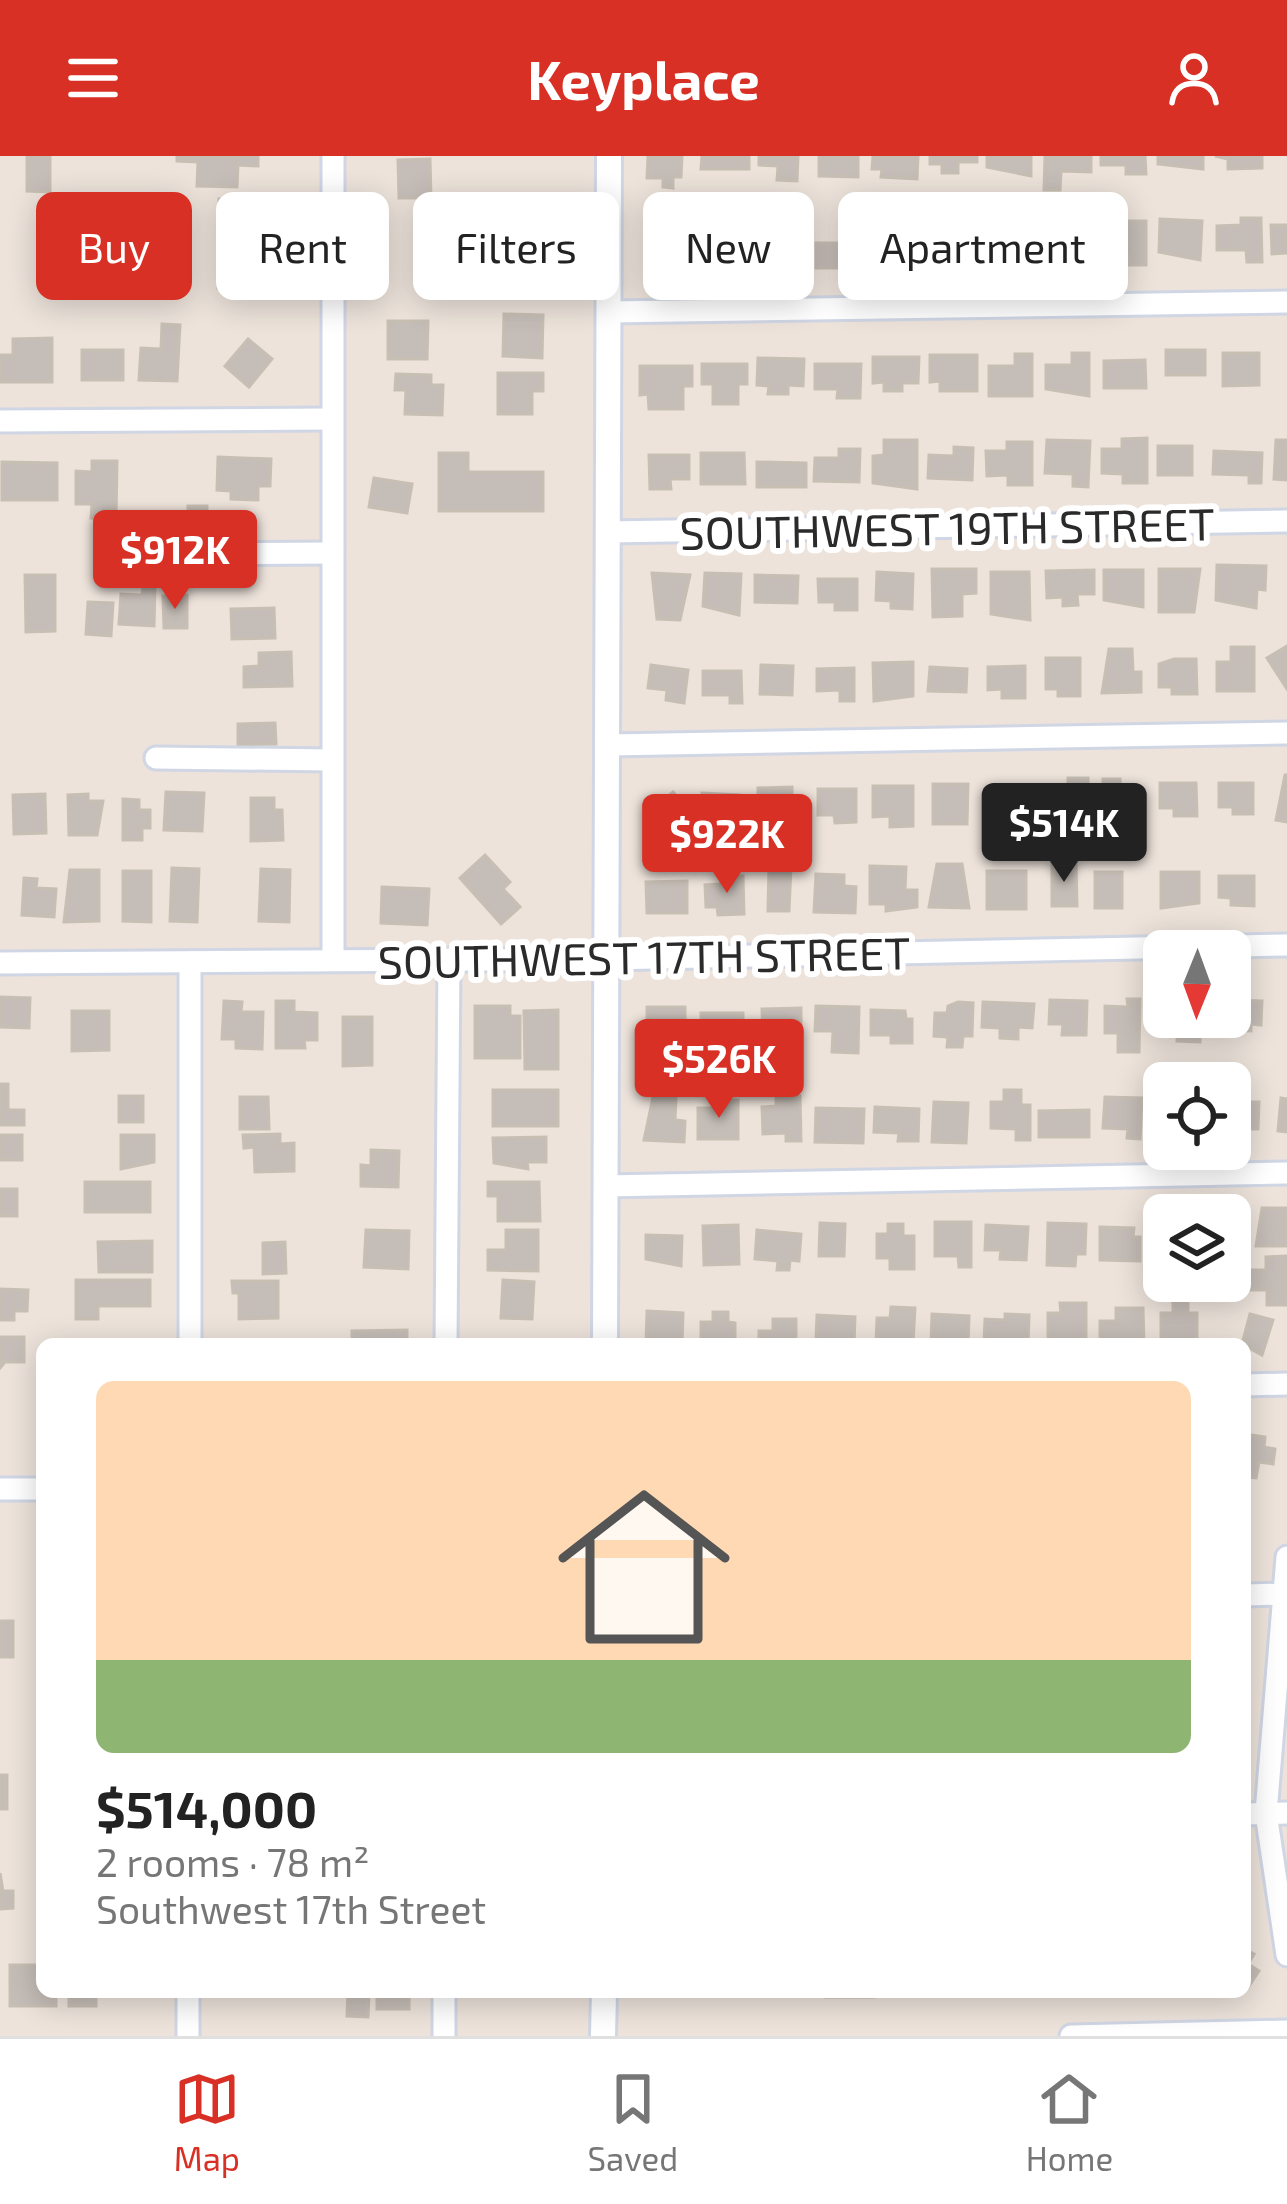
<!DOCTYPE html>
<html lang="en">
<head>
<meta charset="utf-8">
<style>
	:root { --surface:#fff; --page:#f2f2f2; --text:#222; --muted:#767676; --line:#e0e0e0; --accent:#d93025 }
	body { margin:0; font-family:"Exo 2",sans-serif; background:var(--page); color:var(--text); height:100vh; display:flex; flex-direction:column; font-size:45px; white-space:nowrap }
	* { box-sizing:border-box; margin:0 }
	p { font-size:39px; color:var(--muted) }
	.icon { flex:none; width:66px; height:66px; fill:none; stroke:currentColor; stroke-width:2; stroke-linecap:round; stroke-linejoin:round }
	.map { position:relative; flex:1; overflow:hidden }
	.sheet { position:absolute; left:36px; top:1182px; width:1215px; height:660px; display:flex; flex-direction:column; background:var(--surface); border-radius:18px; box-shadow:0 6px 30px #0003 }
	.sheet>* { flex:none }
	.top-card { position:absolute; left:36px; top:36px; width:1215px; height:108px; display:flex; gap:24px }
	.needle { width:78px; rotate:181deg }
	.buttons { position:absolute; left:1143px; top:774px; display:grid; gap:24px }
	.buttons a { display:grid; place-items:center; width:108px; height:108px; border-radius:18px; background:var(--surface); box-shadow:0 6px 30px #0003; font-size:60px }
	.price { position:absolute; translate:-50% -102px; padding:0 27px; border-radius:12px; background:var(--accent); color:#fff; font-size:39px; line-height:78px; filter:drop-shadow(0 3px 6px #0008) }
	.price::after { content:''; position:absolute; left:50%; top:72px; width:36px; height:27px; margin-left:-18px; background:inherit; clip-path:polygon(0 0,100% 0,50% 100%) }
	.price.current { background:#222; color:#fff }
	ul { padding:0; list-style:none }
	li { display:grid; align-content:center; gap:24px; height:636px; padding:0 60px }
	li+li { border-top:3px solid var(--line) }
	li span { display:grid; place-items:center; height:372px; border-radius:18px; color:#555 }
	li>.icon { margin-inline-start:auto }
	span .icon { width:216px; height:216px; fill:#fffc; stroke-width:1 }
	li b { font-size:51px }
	.pill { padding:0 42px; border-radius:18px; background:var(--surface); box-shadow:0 6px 30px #0003; font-size:42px; line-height:108px }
	.pill.current { background:var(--accent); color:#fff }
	header { display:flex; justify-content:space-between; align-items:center; height:156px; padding:0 60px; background:var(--accent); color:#fff; font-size:54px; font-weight:700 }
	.menu { display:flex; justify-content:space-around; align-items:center; height:168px; border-top:3px solid var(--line); background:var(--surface); font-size:33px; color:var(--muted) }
	.menu a { display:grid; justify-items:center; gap:6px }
	.menu .current { color:var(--accent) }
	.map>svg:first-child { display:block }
	.building { fill:#c5bdb7; stroke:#c8bfb4; stroke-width:3 }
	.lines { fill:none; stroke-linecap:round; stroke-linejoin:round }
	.minor-casing { stroke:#d0d6e4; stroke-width:27 }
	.tertiary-casing { stroke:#d0d6e4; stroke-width:30 }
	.minor { stroke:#fff; stroke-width:21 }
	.tertiary { stroke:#fff; stroke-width:24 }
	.labels { text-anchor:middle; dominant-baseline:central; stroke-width:12; stroke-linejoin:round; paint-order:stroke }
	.street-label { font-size:45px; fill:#2a2a2a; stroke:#fff }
</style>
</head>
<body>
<header><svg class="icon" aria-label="menu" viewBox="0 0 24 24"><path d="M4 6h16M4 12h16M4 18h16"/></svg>Keyplace<svg class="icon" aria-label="person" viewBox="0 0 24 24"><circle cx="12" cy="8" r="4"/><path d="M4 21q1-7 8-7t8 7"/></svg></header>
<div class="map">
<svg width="1287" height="1880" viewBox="0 0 1287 1880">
	<rect width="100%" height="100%" fill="#ede3db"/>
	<g class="building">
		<polygon points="27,0 50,0 50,36 27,35"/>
		<polygon points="177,0 258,0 258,10 238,9 237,31 197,30 198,6 177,5"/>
		<polygon points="648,0 682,0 681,21 673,21 673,32 663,31 663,22 647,22"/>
		<polygon points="702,0 749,0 749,13 701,13"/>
		<polygon points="759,0 798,0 797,25 777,24 778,10 759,9"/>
		<polygon points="819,0 858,0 858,21 819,20"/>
		<polygon points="873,0 918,0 917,23 881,21 882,13 872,13"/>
		<polygon points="930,0 977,0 977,6 958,6 958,17 942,17 942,8 930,8"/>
		<polygon points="987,0 1031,0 1031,20 987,11"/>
		<polygon points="1045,0 1091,0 1091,16 1061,15 1060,34 1044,34"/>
		<polygon points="1101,0 1145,0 1146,18 1126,18 1126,9 1101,9"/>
		<polygon points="1158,0 1203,0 1203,13 1158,8"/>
		<polygon points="1215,0 1262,0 1262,12 1228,13 1228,3"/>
		<polygon points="430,3 431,42 399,42 398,4"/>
		<rect x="219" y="43" width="52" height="26"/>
		<polygon points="892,58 919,59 918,114 883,112"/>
		<polygon points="499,61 555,62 554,94 537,94 537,80 515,80 515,95 498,95"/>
		<polygon points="1241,62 1261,62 1262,106 1247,106 1246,94 1217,94 1217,70 1241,69"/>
		<polygon points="744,63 745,102 700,103 700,79 723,79 723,64"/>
		<polygon points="1160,63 1202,65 1200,104 1159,96"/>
		<polygon points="1089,65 1089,109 1078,109 1077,99 1045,99 1045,66"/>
		<polygon points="1123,65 1146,65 1146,109 1129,109 1129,98 1102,98 1102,73 1123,74"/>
		<polygon points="1271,69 1287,69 1287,97 1272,98"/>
		<polygon points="649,70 673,70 673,80 687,80 687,106 649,113"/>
		<polygon points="953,71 976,71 976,96 931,102 930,77 953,76"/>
		<polygon points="842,72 859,72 859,112 816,112 816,87 841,87"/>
		<rect x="994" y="73" width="40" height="37"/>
		<polygon points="804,77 804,100 758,105 758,78"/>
		<rect x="218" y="97" width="32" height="35"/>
		<polygon points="504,158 543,159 542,202 503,200"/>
		<polygon points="388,165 428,165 427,203 388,203"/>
		<polygon points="162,168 180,169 177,225 139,224 141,192 161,193"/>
		<polygon points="52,182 52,226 1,226 0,199 13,199 13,183"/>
		<polygon points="248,183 272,203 249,231 225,210"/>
		<rect x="82" y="194" width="41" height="30"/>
		<rect x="1166" y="194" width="39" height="25"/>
		<polygon points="1072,197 1089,197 1089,240 1046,233 1046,209 1072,209"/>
		<polygon points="1223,197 1259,197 1259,229 1223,230"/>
		<polygon points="1015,198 1032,198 1032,240 989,240 989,210 1015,210"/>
		<polygon points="930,199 977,199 977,235 940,235 940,225 930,226"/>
		<polygon points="873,201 919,201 918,227 902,227 902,235 884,235 884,226 873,227"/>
		<polygon points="758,202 804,203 803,230 788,229 788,238 768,238 769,230 757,229"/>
		<polygon points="1145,204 1146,232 1104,232 1104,205"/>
		<polygon points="702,208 747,208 747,228 738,228 738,248 713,248 713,228 702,228"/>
		<polygon points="815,208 861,208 860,242 837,242 838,233 815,233"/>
		<polygon points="640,210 692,210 692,230 683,230 683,253 649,253 648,238 640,239"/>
		<polygon points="498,217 543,217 543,235 532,235 532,258 498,258"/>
		<polygon points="396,218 431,219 431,229 443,229 442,259 405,258 406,234 395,234"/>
		<polygon points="1147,282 1147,327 1123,327 1123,318 1102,317 1102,293 1122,293 1122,283"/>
		<polygon points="884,284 917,284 917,333 873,327 873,300 884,299"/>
		<polygon points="1047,284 1090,285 1088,331 1073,330 1073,318 1045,317"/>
		<polygon points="1276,284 1287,284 1287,324 1274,323"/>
		<polygon points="1007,286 1032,286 1032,329 1008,329 1008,319 987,320 986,295 1007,295"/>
		<rect x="1158" y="290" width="34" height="29"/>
		<polygon points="954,291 973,292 972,324 928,322 929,299 954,300"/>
		<polygon points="839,293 860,293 859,326 814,325 815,302 839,302"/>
		<polygon points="1214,295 1262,297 1261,327 1249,327 1249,319 1213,318"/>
		<polygon points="439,297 468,297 468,316 543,316 543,355 439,355"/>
		<polygon points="701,297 744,297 745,328 701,328"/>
		<polygon points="649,299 689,299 689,323 670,323 671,333 650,333"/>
		<polygon points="218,301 271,303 270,330 258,330 258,344 231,343 231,335 217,334"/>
		<polygon points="92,305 117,305 116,363 91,362 92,348 76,348 76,315 92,316"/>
		<polygon points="2,306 57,307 57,344 2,344"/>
		<polygon points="757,306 806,307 806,331 757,331"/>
		<polygon points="374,322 412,328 407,357 369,351"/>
		<polygon points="188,350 207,350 207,380 171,380 171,357 188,357"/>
		<polygon points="1217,409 1266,410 1265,434 1257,433 1256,452 1216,444"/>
		<polygon points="932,413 976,413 976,437 962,438 962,460 933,461"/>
		<polygon points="1159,413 1200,413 1194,456 1159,456"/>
		<polygon points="1094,414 1094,438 1077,438 1078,449 1063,450 1063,441 1047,442 1046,415"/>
		<polygon points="1104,414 1143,414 1143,451 1104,444"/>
		<polygon points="877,416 913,418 912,453 891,452 891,445 876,444"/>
		<polygon points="991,416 1029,416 1030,464 991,458"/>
		<polygon points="652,417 690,419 680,464 657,463"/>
		<polygon points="705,417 741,418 739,459 703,450"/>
		<polygon points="25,419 55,419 55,475 26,476"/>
		<polygon points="755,419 798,420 797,447 755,446"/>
		<polygon points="818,423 857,423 857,454 835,454 835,446 819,446"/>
		<polygon points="143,431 155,431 154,470 119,468 121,438 142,439"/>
		<polygon points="187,439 187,472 164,472 163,440"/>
		<polygon points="88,446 113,447 111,480 86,478"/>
		<polygon points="274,452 275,482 232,483 231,453"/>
		<polygon points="1287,490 1287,533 1267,502"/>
		<polygon points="1231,491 1254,491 1254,535 1217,535 1217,506 1231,506"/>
		<polygon points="1109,493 1132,493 1133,516 1141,516 1141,536 1102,537"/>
		<polygon points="291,496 292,530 244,531 244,511 259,510 259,497"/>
		<polygon points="1046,502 1080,502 1080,540 1058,540 1058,533 1046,533"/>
		<polygon points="1174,503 1196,503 1197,538 1172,538 1172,531 1159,531 1159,508"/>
		<polygon points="913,506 913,540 874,545 873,507"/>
		<polygon points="651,509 688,514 684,547 666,544 667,534 648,532"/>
		<polygon points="761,509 793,510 792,539 760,538"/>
		<polygon points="1025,510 1025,542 1002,542 1002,533 988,534 988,511"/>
		<polygon points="930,511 967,513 966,536 928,535"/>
		<polygon points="854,512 854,545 840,545 840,534 817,535 817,513"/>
		<polygon points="703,515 741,515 742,547 730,547 730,539 703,539"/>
		<polygon points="275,567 276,588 238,589 238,568"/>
		<polygon points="1285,619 1287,619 1287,666 1276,664"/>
		<polygon points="1068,622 1088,622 1088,676 1062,676 1062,654 1045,655 1045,632 1068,632"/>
		<polygon points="1103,623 1120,623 1120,635 1140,635 1140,663 1103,657"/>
		<polygon points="1160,627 1196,627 1197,660 1174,660 1174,652 1160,652"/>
		<polygon points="1219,627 1253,627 1253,658 1233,658 1233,651 1219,651"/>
		<polygon points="933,628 968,628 967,668 933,668"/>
		<polygon points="873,630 913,630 913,670 890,671 890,660 873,661"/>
		<polygon points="792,631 792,674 766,675 766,648 758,648 758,632"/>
		<polygon points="818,633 856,633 856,666 835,667 834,659 818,659"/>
		<polygon points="166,636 204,637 202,675 164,674"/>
		<polygon points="673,636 692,658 659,677 644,660"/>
		<polygon points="702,637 739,639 738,669 701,660"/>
		<polygon points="45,638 46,677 14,678 13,639"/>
		<polygon points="88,638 88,645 103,645 97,679 69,679 68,639"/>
		<polygon points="251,642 274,642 274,654 282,654 283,684 251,685"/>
		<polygon points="123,643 139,644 139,654 150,654 150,672 142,672 142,684 123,684"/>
		<polygon points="485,699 510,726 503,733 520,751 501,768 460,722"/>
		<polygon points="1052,707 1076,707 1077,750 1052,750"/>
		<polygon points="937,708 962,708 969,752 929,751"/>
		<polygon points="769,710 791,711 789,755 768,755"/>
		<polygon points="870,710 906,711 905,734 917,734 917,751 886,755 886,748 870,748"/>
		<polygon points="172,712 199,713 197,766 170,765"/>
		<polygon points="261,713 290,714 289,766 259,765"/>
		<polygon points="70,714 99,714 99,765 64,766"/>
		<polygon points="123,715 151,715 151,766 123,765"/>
		<rect x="987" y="715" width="39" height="38"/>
		<rect x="1095" y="716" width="27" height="36"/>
		<polygon points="1161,716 1199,716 1199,747 1161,752"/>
		<polygon points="816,718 844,719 844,730 856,731 855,757 814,756"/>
		<polygon points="720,720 743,720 744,758 718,759 717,751 706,751 705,729 721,728"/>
		<polygon points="1219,720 1254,720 1254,750 1231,749 1231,742 1219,741"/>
		<polygon points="24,722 37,723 36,732 56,733 54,761 22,759"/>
		<polygon points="687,725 687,757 647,757 646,726"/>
		<polygon points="382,731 429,733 427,769 381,767"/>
		<polygon points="0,841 30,842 29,872 0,871"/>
		<polygon points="1164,841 1164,861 1201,861 1200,886 1177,885 1178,865 1163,864"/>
		<polygon points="1127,843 1140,843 1139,896 1118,896 1118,877 1105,877 1105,850 1128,851"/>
		<polygon points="1050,844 1087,845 1086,879 1062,879 1063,868 1049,868"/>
		<polygon points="1230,844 1262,845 1261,869 1251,868 1251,875 1212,874 1213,861 1230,861"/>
		<polygon points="224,845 242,846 241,856 263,856 262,893 236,892 236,883 222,883"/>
		<polygon points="276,845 294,845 294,856 317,857 317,884 304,884 305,892 276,892"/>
		<polygon points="958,846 973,847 972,880 963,880 962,891 947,891 948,881 934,880 935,857 947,857 948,850"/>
		<polygon points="983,846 1034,848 1032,872 1018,871 1018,883 1000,882 1000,872 982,871"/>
		<polygon points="475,850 510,850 510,860 520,860 520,902 475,902"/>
		<polygon points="816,850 859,851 858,897 832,896 833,875 815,875"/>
		<polygon points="647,851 685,851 685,875 675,875 675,889 647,890"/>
		<polygon points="801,852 801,901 776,901 775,883 763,883 762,853"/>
		<polygon points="558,854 558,913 525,913 524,855"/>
		<polygon points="871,854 905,855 906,863 912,863 912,887 891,887 891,879 871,879"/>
		<polygon points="72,855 109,855 109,894 72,895"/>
		<polygon points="701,857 743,857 743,891 720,891 720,883 702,883"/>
		<polygon points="343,861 372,861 372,909 343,910"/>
		<polygon points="0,928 8,928 8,954 24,954 24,969 0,969"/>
		<rect x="493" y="934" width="65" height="36"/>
		<polygon points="1004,934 1021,934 1021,949 1030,949 1030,984 1016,984 1016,973 991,972 991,946 1004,946"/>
		<polygon points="1234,934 1246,934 1246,946 1259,946 1258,973 1230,973"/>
		<rect x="119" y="940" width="24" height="26"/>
		<polygon points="776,940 800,940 801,985 786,985 786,977 763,978 762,951 776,950"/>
		<polygon points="240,941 268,941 269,973 240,973"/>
		<polygon points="653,941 676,942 675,964 685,965 684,986 644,984"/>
		<polygon points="1105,941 1142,942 1140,983 1127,982 1128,973 1103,972"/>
		<polygon points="1281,942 1287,943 1287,976 1278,975"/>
		<polygon points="716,944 738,944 738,983 698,983 698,952 716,952"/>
		<polygon points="934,946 968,947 966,987 932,986"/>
		<polygon points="875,951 919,953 918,985 898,985 899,977 874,976"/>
		<polygon points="816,952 864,953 863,987 815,986"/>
		<polygon points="1089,954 1089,981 1039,981 1039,955"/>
		<polygon points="280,978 280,988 294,987 294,1015 255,1016 254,991 244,992 243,979"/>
		<rect x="0" y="979" width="22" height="25"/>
		<polygon points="121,979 154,979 154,1006 121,1013"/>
		<polygon points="546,981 546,1006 527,1006 528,1013 494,1007 493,982"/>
		<polygon points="371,994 399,995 398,1031 361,1030 361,1009 371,1010"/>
		<rect x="85" y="1026" width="65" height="30"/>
		<polygon points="488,1026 539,1026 540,1065 498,1065 498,1040 488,1040"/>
		<rect x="0" y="1033" width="17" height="27"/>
		<polygon points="1262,1052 1286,1052 1287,1090 1256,1090"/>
		<polygon points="935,1066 971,1066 971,1111 959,1111 958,1100 935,1100"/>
		<polygon points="820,1067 845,1068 844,1100 819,1100"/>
		<polygon points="1048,1067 1086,1068 1085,1098 1076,1098 1075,1110 1047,1109"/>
		<polygon points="888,1068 903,1068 903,1080 914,1080 914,1113 890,1113 890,1102 877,1102 877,1078 888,1078"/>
		<polygon points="738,1069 739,1108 704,1109 703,1070"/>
		<polygon points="986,1069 1028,1071 1026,1104 1000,1103 1001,1094 985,1094"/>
		<polygon points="1100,1071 1134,1072 1133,1081 1140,1081 1140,1105 1100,1104"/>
		<polygon points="366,1074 409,1075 408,1113 364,1111"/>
		<polygon points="506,1074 538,1074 538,1115 488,1114 488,1094 506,1094"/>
		<polygon points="757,1074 801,1078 799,1105 790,1104 789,1114 777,1114 778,1105 755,1103"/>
		<polygon points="646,1079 682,1080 681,1110 646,1103"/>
		<polygon points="152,1085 152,1116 99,1116 98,1086"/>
		<polygon points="285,1086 286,1117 263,1118 263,1087"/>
		<polygon points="1287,1100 1287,1149 1267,1149 1267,1134 1249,1134 1248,1114 1266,1114 1266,1101"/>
		<polygon points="76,1124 150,1124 150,1150 98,1150 98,1163 76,1163"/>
		<polygon points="503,1124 534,1126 532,1163 501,1162"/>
		<polygon points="232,1125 278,1125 278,1162 239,1163 239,1137 233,1137"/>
		<polygon points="0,1133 28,1134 27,1155 14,1155 14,1164 0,1164"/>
		<polygon points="1060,1147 1086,1147 1086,1188 1048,1185 1048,1157 1061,1157"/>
		<polygon points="1173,1147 1188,1147 1188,1157 1197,1157 1197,1188 1161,1184 1161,1157 1173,1157"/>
		<polygon points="891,1151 915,1152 913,1188 876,1188 877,1162 890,1162"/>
		<polygon points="1116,1152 1143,1152 1144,1188 1100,1188 1100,1165 1116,1165"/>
		<polygon points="647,1155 683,1157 682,1188 646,1188"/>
		<polygon points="713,1156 728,1156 728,1166 735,1167 735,1188 701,1188 701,1166 713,1166"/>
		<polygon points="932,1158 969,1160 968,1188 931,1188"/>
		<polygon points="1005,1158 1029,1159 1028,1188 984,1188 985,1163 1005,1164"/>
		<polygon points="1250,1158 1273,1164 1262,1199 1242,1188"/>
		<polygon points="817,1159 855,1161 854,1188 816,1184"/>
		<polygon points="773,1163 796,1163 796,1188 759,1188 759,1175 773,1175"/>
		<polygon points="407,1174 407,1188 352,1188 352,1175"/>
		<polygon points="0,1181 24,1181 24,1206 5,1206 0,1212"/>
		<polygon points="1245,1278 1265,1281 1264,1291 1275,1293 1273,1308 1259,1306 1256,1322 1245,1321"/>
		<rect x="0" y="1465" width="13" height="36"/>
		<rect x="0" y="1619" width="7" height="34"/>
		<polygon points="0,1717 3,1735 13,1735 13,1752 0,1753"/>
		<polygon points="1245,1793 1254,1798 1248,1808 1259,1815 1249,1830"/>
		<polygon points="10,1809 42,1809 42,1836 56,1836 56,1850 10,1850"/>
		<rect x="69" y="1836" width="27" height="14"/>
		<polygon points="348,1836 369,1836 368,1861 347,1860"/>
		<rect x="377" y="1836" width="32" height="17"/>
		<rect x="826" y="1836" width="48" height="5"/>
	</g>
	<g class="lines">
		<g class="minor-casing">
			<g id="minor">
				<polyline points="333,0 333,803"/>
				<polyline points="608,156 1287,146"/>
				<polyline points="0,265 331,263"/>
				<polyline points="608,376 1287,365"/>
				<polyline points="199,398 332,397"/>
				<polyline points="608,589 1287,577"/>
				<polyline points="156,602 332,604"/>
				<polyline points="0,807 606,803 1287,789"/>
				<polyline points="605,1030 1287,1017"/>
				<polyline points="190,1188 190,806"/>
				<polyline points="446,1188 449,803"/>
				<polyline points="1245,1229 1287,1228"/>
				<polyline points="0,1333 42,1333"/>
				<polyline points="1287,1401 1266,1657 1287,1799"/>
				<polyline points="1245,1439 1287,1438"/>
				<polyline points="1245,1658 1287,1657"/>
				<polyline points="188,1880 188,1836"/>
				<polyline points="444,1880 444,1836"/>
				<polyline points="1071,1880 1287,1875"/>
			</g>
		</g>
		<g class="tertiary-casing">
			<g id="tertiary">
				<polyline points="605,1188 609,0"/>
				<polyline points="603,1880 604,1836"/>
			</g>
		</g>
		<use href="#minor" class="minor"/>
		<use href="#tertiary" class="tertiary"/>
	</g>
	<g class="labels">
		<g class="street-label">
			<text transform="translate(947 371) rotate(-1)">SOUTHWEST 19TH STREET</text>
			<text transform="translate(644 800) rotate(-1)">SOUTHWEST 17TH STREET</text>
		</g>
	</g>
</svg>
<div class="buttons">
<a><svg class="needle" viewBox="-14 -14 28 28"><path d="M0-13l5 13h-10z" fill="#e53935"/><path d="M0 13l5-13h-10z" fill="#767676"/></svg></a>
<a><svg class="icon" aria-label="locate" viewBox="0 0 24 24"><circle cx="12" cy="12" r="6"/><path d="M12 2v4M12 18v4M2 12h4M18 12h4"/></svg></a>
<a><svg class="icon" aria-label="layers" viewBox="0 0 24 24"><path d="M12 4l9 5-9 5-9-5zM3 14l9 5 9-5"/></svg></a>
</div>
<b class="price" style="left:175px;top:456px">$912K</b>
<b class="price current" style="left:1064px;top:729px">$514K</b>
<b class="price" style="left:727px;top:740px">$922K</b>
<b class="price" style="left:719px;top:965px">$526K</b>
<div class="top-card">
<a class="pill current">Buy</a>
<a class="pill">Rent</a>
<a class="pill">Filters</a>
<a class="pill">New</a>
<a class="pill">Apartment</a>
</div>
<section class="sheet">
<ul>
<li><span style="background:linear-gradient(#ffd9b3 75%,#8fb573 0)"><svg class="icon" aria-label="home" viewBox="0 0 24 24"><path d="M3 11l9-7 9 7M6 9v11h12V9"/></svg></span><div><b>$514,000</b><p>2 rooms · 78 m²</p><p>Southwest 17th Street</p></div></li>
</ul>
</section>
</div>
<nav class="menu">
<a class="current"><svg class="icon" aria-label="map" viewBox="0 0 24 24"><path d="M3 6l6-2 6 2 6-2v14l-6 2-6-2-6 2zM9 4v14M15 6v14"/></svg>Map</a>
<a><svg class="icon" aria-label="saved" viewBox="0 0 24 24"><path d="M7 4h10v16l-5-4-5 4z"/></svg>Saved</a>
<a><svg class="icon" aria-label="home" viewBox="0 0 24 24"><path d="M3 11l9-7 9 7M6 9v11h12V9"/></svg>Home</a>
</nav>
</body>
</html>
